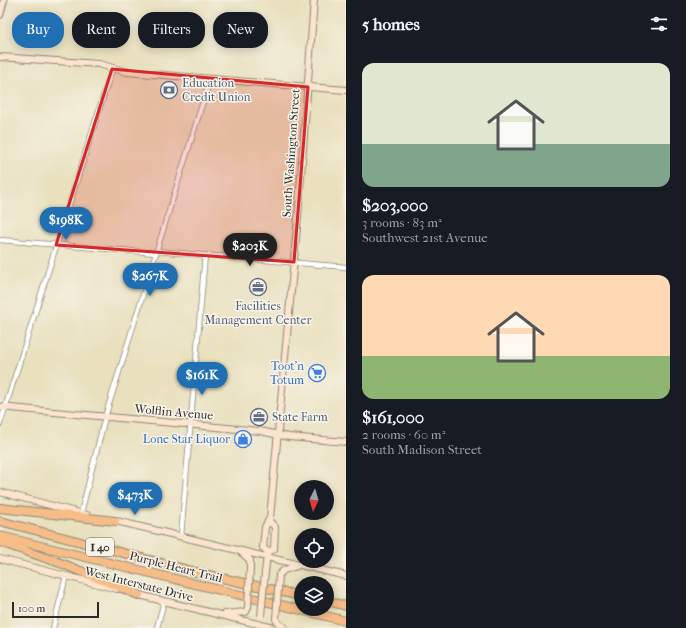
<!DOCTYPE html>
<html lang="en">
<head>
<meta charset="utf-8">
<style>
	:root { --surface:#171b24; --page:#20242c; --text:#f1f3f6; --muted:#9ea1a6; --accent:#1f6fb2 }
	body { margin:0; font-family:"IM FELL French Canon",serif; background:var(--page); color:var(--text); height:100vh; display:flex; flex-direction:column; font-size:15px; white-space:nowrap }
	* { box-sizing:border-box; margin:0 }
	p { font-size:13px; color:var(--muted) }
	.icon { flex:none; width:22px; height:22px; fill:none; stroke:currentColor; stroke-width:2; stroke-linecap:round; stroke-linejoin:round }
	.map { position:relative; flex:1; overflow:hidden }
	.sheet { display:flex; flex-direction:column; background:var(--surface); width:340px }
	.sheet>* { flex:none }
	.hud { position:absolute; left:12px; top:12px; width:274px; height:36px; display:flex; gap:8px }
	.needle { width:26px; rotate:185deg }
	.fabs { position:absolute; left:294px; top:480px; display:grid; gap:8px }
	.fabs a { display:grid; place-items:center; width:40px; height:40px; border-radius:50%; background:var(--surface); box-shadow:0 2px 10px #0003; font-size:20px }
	.scale { position:absolute; left:12px; bottom:10px; width:87px; box-sizing:border-box; padding-left:4px; border:2px solid #2b2b2b; border-top:0; font-size:11px; line-height:14px; white-space:nowrap; color:#2b2b2b; -webkit-text-stroke:3px #f7f3e8; paint-order:stroke }
	.price { position:absolute; translate:-50% -34px; padding:0 9px; border-radius:14px; background:var(--accent); color:#fff; font-size:13px; line-height:26px; filter:drop-shadow(0 1px 2px #0008) }
	.price::after { content:''; position:absolute; left:50%; top:24px; width:12px; height:9px; margin-left:-6px; background:inherit; clip-path:polygon(0 0,100% 0,50% 100%) }
	.price.current { background:#222; color:#fff }
	ul { padding:0; list-style:none }
	li { display:grid; align-content:center; gap:8px; height:212px; padding:0 16px }
	li span { display:grid; place-items:center; height:124px; border-radius:12px; color:#555 }
	li>.icon { margin-inline-start:auto }
	span .icon { width:72px; height:72px; fill:#fffc; stroke-width:1 }
	li b { font-size:17px }
	h2 { display:flex; justify-content:space-between; align-items:center; height:48px; padding:0 16px; font-size:17px }
	.chip { padding:0 14px; border-radius:16px; background:var(--surface); box-shadow:0 2px 10px #0003; font-size:14px; line-height:36px }
	.chip.current { background:var(--accent); color:#fff }
	main { display:flex; flex:1; min-height:0 }
	.map>svg:first-child { display:block }
	.lines { fill:none; stroke-linecap:round; stroke-linejoin:round }
	.street-casing { stroke:#8a8674; stroke-width:6 }
	.secondary-casing { stroke:#8a8674; stroke-width:8 }
	.highway-casing { stroke:#8a8674; stroke-width:10 }
	.street { stroke:#fff; stroke-width:4.5 }
	.secondary { stroke:#fce5cf; stroke-width:6 }
	.highway { stroke:#f7bd88; stroke-width:8 }
	.secondary-bridge-casing { stroke:#8a8674; stroke-width:8; stroke-linecap:butt }
	.secondary-bridge { stroke:#fce5cf; stroke-width:6 }
	.marked { fill:#d62828; fill-opacity:0.2; stroke:#d62828; stroke-width:3; stroke-linejoin:round }
	.labels { text-anchor:middle; dominant-baseline:central; stroke-width:3; stroke-linejoin:round; paint-order:stroke }
	.shield { fill:#f7f3e8; stroke:#686764; stroke-width:1 }
	.shield-label { font-size:11px; font-weight:bold; fill:#2b2b2b }
	.service-label { font-size:12px; fill:#4e5e75; stroke:#f7f3e8; text-anchor:start }
	.street-label { font-size:12px; fill:#2b2b2b; stroke:#f7f3e8 }
	.shop-label { font-size:12px; fill:#366cbe; stroke:#f7f3e8; text-anchor:end }
</style>
</head>
<body>
<main>
<div class="map">
<svg width="346" height="628" viewBox="0 0 346 628">
	<rect width="100%" height="100%" fill="#f7f3e8"/>
	<filter id="ink" filterUnits="userSpaceOnUse"><feTurbulence type="fractalNoise" baseFrequency=".025" numOctaves="2"/><feDisplacementMap in="SourceGraphic" scale="8" xChannelSelector="R" yChannelSelector="G"/><feConvolveMatrix kernelMatrix="1 2 1 2 8 2 1 2 1" color-interpolation-filters="sRGB"/></filter>
	<filter id="wash" filterUnits="userSpaceOnUse"><feTurbulence type="fractalNoise" baseFrequency=".012" numOctaves="4" result="noise"/><feDisplacementMap in="SourceGraphic" scale="16" xChannelSelector="R" yChannelSelector="G"/><feGaussianBlur stdDeviation="0.9" result="paint"/><feColorMatrix in="noise" values="0 0 0 0 0 0 0 0 0 0 0 0 0 0 0 0 0 1.4 0 .05"/><feComposite in="paint" operator="in"/></filter>
	<g filter="url(#wash)">
		<rect width="100%" height="100%" fill="#e9e0bd"/>
	</g>
	<g filter="url(#ink)">
		<g class="lines">
			<g class="street-casing">
				<g id="street">
					<polyline points="0,240 156,253"/>
					<polyline points="156,251 346,267"/>
					<polyline points="0,424 112,69"/>
					<polyline points="81,513 105,417 210,79"/>
					<polyline points="181,536 205,255"/>
					<polyline points="53,628 66,576"/>
					<polyline points="157,628 164,601"/>
				</g>
			</g>
			<g class="secondary-casing">
				<g id="secondary">
					<polyline points="0,15 4,0"/>
					<polyline points="0,57 99,64 127,72 346,90"/>
					<polyline points="0,407 260,431 289,437 346,442"/>
					<polyline points="0,492 87,515"/>
					<polyline points="112,520 346,576"/>
					<polyline points="241,552 250,560 250,568"/>
					<polyline points="268,552 263,548 265,527 270,518 298,216 314,0"/>
					<polyline points="268,552 274,549 275,527 270,522"/>
					<polyline points="0,559 117,589"/>
					<polyline points="265,572 267,555"/>
					<polyline points="279,575 284,570 297,566"/>
					<polyline points="135,594 274,628"/>
					<polyline points="225,614 246,612 248,607"/>
					<polyline points="276,619 278,623 285,628"/>
				</g>
			</g>
			<g class="highway-casing">
				<g id="highway">
					<polyline points="0,508 115,521"/>
					<polyline points="0,521 200,573 301,596"/>
					<polyline points="0,536 346,621"/>
					<polyline points="0,542 63,564 139,595"/>
					<polyline points="327,601 346,606"/>
				</g>
			</g>
			<use href="#street" class="street"/>
			<use href="#secondary" class="secondary"/>
			<use href="#highway" class="highway"/>
			<g class="secondary-bridge-casing">
				<g id="secondary-bridge">
					<polyline points="248,607 250,568"/>
					<polyline points="261,616 265,572"/>
					<polyline points="276,619 279,575"/>
				</g>
			</g>
			<use href="#secondary-bridge" class="secondary-bridge"/>
		</g>
	</g>
	<path class="marked" d="M112 69 308 87 294 262 56 245Z"/>
	<defs>
		<g id="bank-ring" transform="scale(0.9)"><circle r="9.5" fill="#f7f3e8" stroke="#5c6f8a" stroke-width="1.5"/><path d="M-6-4H6V4H-6ZM0-2.3a2.3 2.3 0 1 0 0 4.6a2.3 2.3 0 1 0 0-4.6Z" fill="#5c6f8a"/></g>
		<g id="office-ring" transform="scale(0.9)"><circle r="9.5" fill="#f7f3e8" stroke="#5c6f8a" stroke-width="1.5"/><path d="M-6-3h4V-5.5h4V-3h4V5H-6ZM-1-4.5V-3h2v-1.5ZM-6 0V1H6V0Z" fill="#5c6f8a"/></g>
		<g id="supermarket-ring" transform="scale(0.9)"><circle r="9.5" fill="#f7f3e8" stroke="#3f7fe0" stroke-width="1.5"/><path d="M-6-5.5h2.5l.6 2H6L4.5 2H-2.5L-4.4-4H-6ZM-1.5 3.2a1.3 1.3 0 1 0 .1 0ZM3 3.2a1.3 1.3 0 1 0 .1 0Z" fill="#3f7fe0"/></g>
		<g id="shop-ring" transform="scale(0.9)"><circle r="9.5" fill="#f7f3e8" stroke="#3f7fe0" stroke-width="1.5"/><path d="M-5-2.5h2.3a2.7 3.5 0 0 1 5.4 0H5L5.5 6h-11ZM-1.5-2.5h3a1.5 2.3 0 0 0-3 0Z" fill="#3f7fe0"/></g>
	</defs>
	<g fill-rule="evenodd">
		<use href="#bank-ring" x="169" y="90"/>
		<use href="#office-ring" x="258" y="287"/>
		<use href="#supermarket-ring" x="317" y="373"/>
		<use href="#office-ring" x="259" y="417"/>
		<use href="#shop-ring" x="243" y="439"/>
	</g>
	<g class="labels">
		<rect class="shield" x="86" y="538" width="28" height="18" rx="3"/>
		<g class="shield-label">
			<text x="100" y="547">I 40</text>
		</g>
		<g class="service-label">
			<text x="182" y="83">Education<tspan x="182" dy="14">Credit Union</tspan></text>
			<text x="258" y="306" text-anchor="middle">Facilities<tspan x="258" dy="14">Management Center</tspan></text>
			<text x="272" y="417">State Farm</text>
		</g>
		<g class="street-label">
			<text transform="translate(291 153) rotate(-86)">South Washington Street</text>
			<text transform="translate(174 412) rotate(5)">Wolflin Avenue</text>
			<text transform="translate(176 567) rotate(14)">Purple Heart Trail</text>
			<text transform="translate(139 584) rotate(14)">West Interstate Drive</text>
		</g>
		<g class="shop-label">
			<text x="304" y="366">Toot'n<tspan x="304" dy="14">Totum</tspan></text>
			<text x="230" y="439">Lone Star Liquor</text>
		</g>
	</g>
</svg>
<div class="fabs">
<a><svg class="needle" viewBox="-14 -14 28 28"><path d="M0-13l5 13h-10z" fill="#e53935"/><path d="M0 13l5-13h-10z" fill="#9ea1a6"/></svg></a>
<a><svg class="icon" aria-label="locate" viewBox="0 0 24 24"><circle cx="12" cy="12" r="6"/><path d="M12 2v4M12 18v4M2 12h4M18 12h4"/></svg></a>
<a><svg class="icon" aria-label="layers" viewBox="0 0 24 24"><path d="M12 4l9 5-9 5-9-5zM3 14l9 5 9-5"/></svg></a>
</div>
<div class="scale">100 m</div>
<b class="price" style="left:66px;top:241px">$198K</b>
<b class="price current" style="left:250px;top:267px">$203K</b>
<b class="price" style="left:150px;top:297px">$267K</b>
<b class="price" style="left:202px;top:396px">$161K</b>
<b class="price" style="left:135px;top:516px">$473K</b>
<div class="hud">
<a class="chip current">Buy</a>
<a class="chip">Rent</a>
<a class="chip">Filters</a>
<a class="chip">New</a>
</div>
</div>
<section class="sheet">
<h2>5 homes<svg class="icon" aria-label="filters" viewBox="0 0 24 24"><path d="M4 7h16M4 17h16"/><circle cx="9" cy="7" r="2"/><circle cx="15" cy="17" r="2"/></svg></h2>
<ul>
<li><span style="background:linear-gradient(#dfe7d0 65%,#7fa58c 0)"><svg class="icon" aria-label="home" viewBox="0 0 24 24"><path d="M3 11l9-7 9 7M6 9v11h12V9"/></svg></span><div><b>$203,000</b><p>3 rooms · 83 m²</p><p>Southwest 21st Avenue</p></div></li>
<li><span style="background:linear-gradient(#ffd9b3 65%,#8fb573 0)"><svg class="icon" aria-label="home" viewBox="0 0 24 24"><path d="M3 11l9-7 9 7M6 9v11h12V9"/></svg></span><div><b>$161,000</b><p>2 rooms · 60 m²</p><p>South Madison Street</p></div></li>
</ul>
</section>
</main>
</body>
</html>
